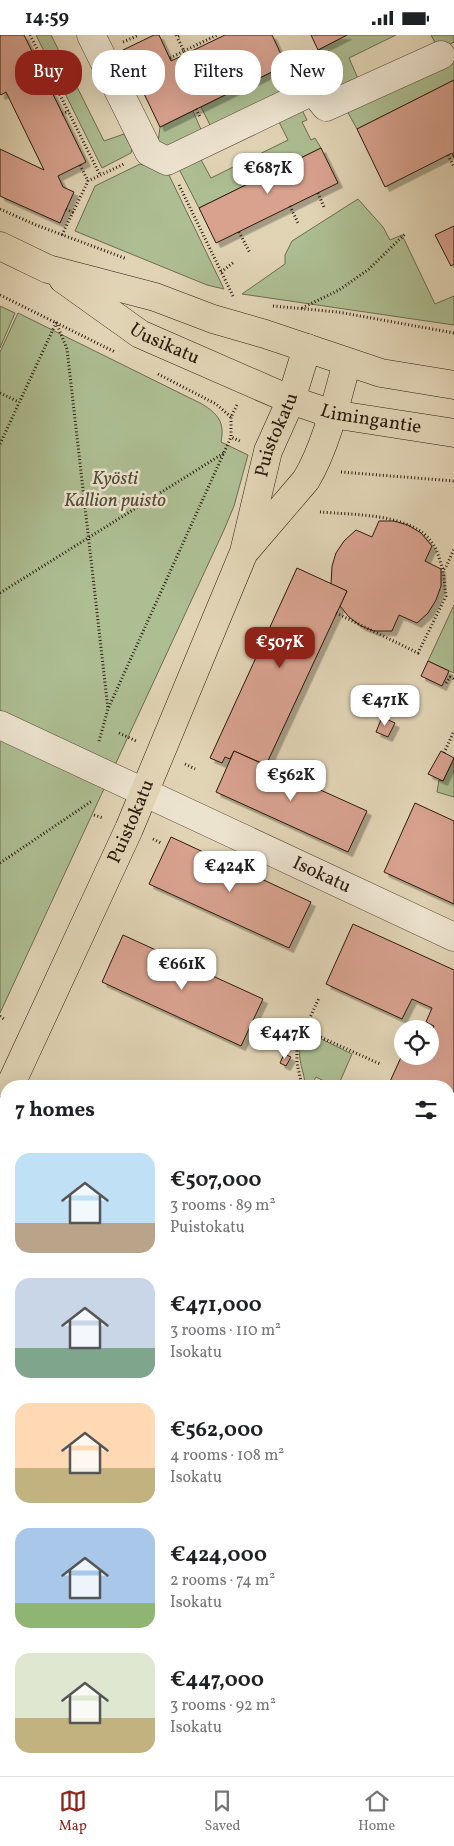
<!DOCTYPE html>
<html lang="en">
<head>
<meta charset="utf-8">
<style>
	:root { --surface:#fff; --page:#f6f6f6; --text:#202124; --muted:#757577; --line:#e0e0e0; --accent:#8f2418 }
	body { margin:0; font-family:Vollkorn,serif; background:var(--page); color:var(--text); height:100vh; display:flex; flex-direction:column; font-size:19px; white-space:nowrap }
	* { box-sizing:border-box; margin:0 }
	p { font-size:16px; color:var(--muted) }
	.icon { flex:none; width:28px; height:28px; fill:none; stroke:currentColor; stroke-width:2; stroke-linecap:round; stroke-linejoin:round }
	.map { position:relative; flex:1; overflow:hidden }
	.details { position:absolute; left:0px; top:1045px; width:455px; height:696px; display:flex; flex-direction:column; background:var(--surface); border-radius:20px 20px 0 0; box-shadow:0 5px 20px #0002 }
	.details>* { flex:none }
	.top-card { position:absolute; left:15px; top:15px; width:425px; height:45px; display:flex; gap:10px }
	.fabs { position:absolute; left:394px; top:985px; display:grid; gap:10px }
	.fabs a { display:grid; place-items:center; width:45px; height:45px; border-radius:50%; background:var(--surface); box-shadow:0 5px 20px #0002; font-size:25px }
	.price { position:absolute; translate:-50% -42px; padding:0 11px; border-radius:10px; background:#fff; color:#222; font-size:16px; line-height:32px; filter:drop-shadow(0 1px 2px #0008) }
	.price::after { content:''; position:absolute; left:50%; top:30px; width:15px; height:11px; margin-left:-8px; background:inherit; clip-path:polygon(0 0,100% 0,50% 100%) }
	.price.active { background:var(--accent); color:#fff }
	ul { padding:0; list-style:none }
	li { display:flex; align-items:center; gap:15px; height:125px; padding:0 15px }
	li span { display:grid; place-items:center; flex:none; width:140px; height:100px; border-radius:15px; color:#555 }
	li>.icon { margin-inline-start:auto }
	span .icon { width:60px; height:60px; fill:#fffc; stroke-width:1 }
	li b { font-size:21px }
	h2 { display:flex; justify-content:space-between; align-items:center; height:60px; padding:0 15px; font-size:21px }
	.tag { padding:0 18px; border-radius:20px; background:var(--surface); box-shadow:0 5px 20px #0002; font-size:18px; line-height:45px }
	.tag.active { background:var(--accent); color:#fff }
	.status { display:flex; justify-content:space-between; align-items:center; height:35px; padding:0 25px; background:var(--surface); direction:ltr }
	.status svg { height:14px; fill:currentColor }
	.dock { display:flex; justify-content:space-around; align-items:center; height:70px; border-top:1px solid var(--line); background:var(--surface); font-size:14px; color:var(--muted) }
	.dock a { display:grid; justify-items:center; gap:2px }
	.dock .active { color:var(--accent) }
	.map>svg:first-child { display:block }
	.green { fill:#adbe92; stroke:#6c6c50 }
	.building { fill:#d8a28f; stroke:#2a1a0d; filter:url(#shadow) }
	.lines { fill:none; stroke-linecap:round; stroke-linejoin:round }
	.minor-casing { stroke:#584837; stroke-width:29 }
	.major-casing { stroke:#2a1a0d; stroke-width:29 }
	.path { stroke:#2a1a0d; stroke-width:3; stroke-dasharray:1 2.5; stroke-linecap:butt }
	.minor { stroke:#ece3cf; stroke-width:28 }
	.major { stroke:#e1d4b5; stroke-width:28 }
	.labels { text-anchor:middle; dominant-baseline:central; stroke-width:5; stroke-linejoin:round; paint-order:stroke }
	.street-label { font-size:19px; fill:#2a1a0d; stroke:#ece3cf }
	.park-label { font-size:19px; font-style:italic; fill:#514b35; stroke:#ece3cf }
</style>
</head>
<body>
<div class="status"><b>14:59</b><svg viewBox="0 0 49 12"><path d="M0 12V9h3v3zM5 12V6h3v6zM10 12V3h3v9zM15 12V0h3v12zM26 1h20v11H26zM47 4h2v5h-2z"/></svg></div>
<div class="map">
<svg width="454" height="1741" viewBox="0 0 454 1741">
	<defs>
		<filter id="shadow"><feDropShadow dx="4.5" dy="4.5" stdDeviation="0" flood-color="#0004"/></filter>
	</defs>
	<rect width="100%" height="100%" fill="#e1d4b5"/>
	<filter id="stains"><feTurbulence type="fractalNoise" baseFrequency=".004" numOctaves="4"/><feColorMatrix values="0 0 0 0 .2 0 0 0 0 .09 0 0 0 0 .02 0 0 0 .5 -.17"/></filter>
	<radialGradient id="worn" r=".72"><stop offset=".6" stop-color="#630" stop-opacity="0"/><stop offset="1" stop-color="#630" stop-opacity=".3"/></radialGradient>
	<g class="green">
		<polygon points="36,0 51,0 104,106 124,99 132,114 131,118 102,133"/>
		<polygon points="347,0 396,0 349,23 359,46 338,56 331,42 336,39 328,23 323,25 318,15"/>
		<polygon points="431,0 454,0 454,7 439,15"/>
		<polygon points="454,22 454,45 357,94 347,76"/>
		<polygon points="286,30 296,51 211,92 201,72"/>
		<polygon points="301,73 307,85 302,87 311,105 315,103 321,113 199,173 179,134 200,123 211,143 288,105 278,85"/>
		<polygon points="193,76 202,97 169,113 158,107 160,92"/>
		<polygon points="140,129 168,138 224,254 207,250 75,196 95,151"/>
		<polygon points="358,164 383,192 390,205 402,200 435,269 454,261 454,290 242,259 285,229 285,220 292,206"/>
		<polygon points="0,271 15,278 0,313"/>
		<path d="M18 278 202 369C218 379 225 387 221 407L248 420 234 471 224 495 0 978V317Z"/>
		<polygon points="454,570 454,638 428,626"/>
		<polygon points="454,724 454,762 437,757 439,745 443,746"/>
		<path d="M311 999 352 1019 338 1051H329L330 1049 316 1042 311 1051H305C305 1038 298 1028 300 1014L303 1015Z"/>
		<polygon points="454,1064 454,1316 449,1328 449,1076"/>
		<polygon points="0,1461 6,1464 6,1520 2,1528 0,1527"/>
		<polygon points="0,1531 6,1534 6,1546 0,1560"/>
		<polygon points="449,1544 454,1547 454,1592 449,1603"/>
		<polygon points="449,1628 454,1630 454,1687 449,1685"/>
		<polygon points="150,1735 254,1735 265,1741 148,1741"/>
	</g>
	<g class="building">
		<polygon points="0,0 24,0 86,127 58,141 63,152 74,157 60,188 0,161 0,114 44,135 6,57 1,60 0,59"/>
		<polygon points="154,0 159,0 171,26 225,0 272,0 286,30 160,92 123,15"/>
		<polygon points="311,0 347,0 318,15"/>
		<polygon points="454,45 454,123 452,118 385,152 357,94"/>
		<polygon points="321,113 338,148 216,208 199,173"/>
		<polygon points="454,191 454,229 451,231 435,200"/>
		<polygon points="379,486 394,486 408,490 421,498 432,511 425,526 441,534 441,551 436,565 428,578 417,588 399,580 392,596 374,596 361,591 349,582 340,571 347,556 331,549 332,531 336,518 344,506 356,495 372,502"/>
		<polygon points="297,533 347,556 266,730 234,716 230,724 225,722 222,728 210,723"/>
		<polygon points="428,626 449,636 442,651 421,641"/>
		<polygon points="382,682 395,688 388,702 376,697"/>
		<polygon points="234,716 367,776 348,817 216,757"/>
		<polygon points="441,716 454,723 443,746 428,739"/>
		<polygon points="415,768 454,786 454,869 384,837"/>
		<polygon points="171,802 311,867 289,913 149,849"/>
		<polygon points="353,889 454,935 454,1064 449,1076 449,1051 388,1051 402,1020 402,1021 430,1021 430,1000 434,991 426,987 432,973 412,964 402,984 326,949"/>
		<polygon points="123,900 263,964 241,1011 102,947"/>
		<polygon points="291,987 303,993 294,1012 282,1007"/>
		<polygon points="284,1019 291,1022 286,1031 280,1028"/>
		<polygon points="6,1250 6,1262 2,1260"/>
		<polygon points="6,1349 6,1365 0,1362"/>
		<polygon points="0,1419 6,1422 6,1443 3,1451 0,1449"/>
		<polygon points="449,1422 454,1424 454,1491 449,1488"/>
		<polygon points="379,1735 435,1735 433,1741 392,1741"/>
	</g>
	<g class="lines">
		<g class="minor-casing">
			<g id="minor">
				<polyline points="91,0 149,117 167,126 313,56 326,72 441,20"/>
				<path id="s1" d="M0 690 454 902"/>
				<polyline points="0,1177 6,1180"/>
				<polyline points="449,1386 454,1389"/>
				<polyline points="0,1660 6,1663"/>
				<polyline points="162,1735 175,1741"/>
			</g>
		</g>
		<g class="major-casing">
			<g id="major">
				<polyline points="0,211 48,234 155,262 213,284 265,299 381,338 454,350"/>
				<path id="s2" d="M63 244 140 299 291 365 332 379 454 398"/>
				<path d="M247 514 306 445C326 412 337 364 347 327"/>
				<path id="s3" d="M10 1051 129 794 244 517 268 416 291 365 307 313"/>
			</g>
		</g>
		<g class="path">
			<polyline points="30,0 100,140"/>
			<polyline points="176,0 177,2 181,0"/>
			<polyline points="123,7 139,0"/>
			<polyline points="184,16 217,0"/>
			<polyline points="33,20 39,17"/>
			<polyline points="170,23 184,16 177,2"/>
			<polyline points="43,39 48,36"/>
			<polyline points="52,59 58,56"/>
			<polyline points="196,74 200,82"/>
			<polyline points="62,79 69,76"/>
			<polyline points="448,120 454,132"/>
			<polyline points="80,130 88,146"/>
			<polyline points="179,150 233,261"/>
			<polyline points="318,158 324,172"/>
			<polyline points="290,171 298,188"/>
			<polyline points="0,174 36,190 127,224"/>
			<polyline points="66,174 74,178"/>
			<polyline points="239,197 250,218"/>
			<polyline points="62,200 88,146 124,129"/>
			<polyline points="221,237 234,227"/>
			<polyline points="0,260 115,317"/>
			<polyline points="273,271 338,277 454,298"/>
			<polyline points="302,273 339,255 369,234 405,199"/>
			<polyline points="56,287 67,314 108,674"/>
			<polyline points="158,339 216,369 231,382"/>
			<polyline points="0,358 19,367"/>
			<polyline points="237,370 231,382 231,402 242,407"/>
			<polyline points="0,409 56,288"/>
			<polyline points="341,437 454,446"/>
			<path d="M320 477C354 480 413 478 433 509 438 516 440 527 443 535"/>
			<polyline points="0,558 224,418"/>
			<polyline points="336,578 418,618 446,561 443,535 446,532 454,514"/>
			<polyline points="446,648 450,642 454,644"/>
			<polyline points="119,698 136,706"/>
			<polyline points="99,706 108,674 231,402"/>
			<polyline points="444,718 454,696"/>
			<polyline points="185,729 195,734"/>
			<polyline points="94,780 103,783"/>
			<polyline points="153,804 161,808"/>
			<polyline points="0,828 92,766"/>
			<polyline points="0,981 4,984"/>
			<polyline points="305,995 380,1029"/>
			<polyline points="302,1051 297,1028 297,1011 319,963"/>
			<polyline points="0,1114 6,1117"/>
			<polyline points="449,1195 454,1185"/>
			<polyline points="0,1241 6,1228"/>
			<polyline points="0,1329 6,1316"/>
			<polyline points="449,1499 454,1501"/>
			<polyline points="0,1529 6,1531"/>
			<polyline points="0,1575 6,1560"/>
			<polyline points="449,1689 454,1691"/>
			<polyline points="103,1735 117,1741"/>
			<polyline points="215,1741 218,1735 232,1741"/>
		</g>
		<use href="#minor" class="minor"/>
		<use href="#major" class="major"/>
	</g>
	<g class="labels">
		<g class="street-label">
			<text stroke="none"><textPath href="#s2" startOffset="121">Uusikatu</textPath></text>
			<text stroke="none"><textPath href="#s2" startOffset="342">Limingantie</textPath></text>
			<text stroke="none"><textPath href="#s3" startOffset="705">Puistokatu</textPath></text>
			<text stroke="none"><textPath href="#s3" startOffset="291">Puistokatu</textPath></text>
			<text stroke="none"><textPath href="#s1" startOffset="355">Isokatu</textPath></text>
		</g>
		<g class="park-label">
			<text x="115" y="444">Kyösti<tspan x="115" dy="22">Kallion puisto</tspan></text>
		</g>
	</g>
	<rect width="100%" height="100%" filter="url(#stains)"/>
	<rect width="100%" height="100%" fill="url(#worn)"/>
</svg>
<div class="fabs">
<a><svg class="icon" aria-label="locate" viewBox="0 0 24 24"><circle cx="12" cy="12" r="6"/><path d="M12 2v4M12 18v4M2 12h4M18 12h4"/></svg></a>
</div>
<b class="price" style="left:268px;top:160px">€687K</b>
<b class="price active" style="left:280px;top:634px">€507K</b>
<b class="price" style="left:385px;top:692px">€471K</b>
<b class="price" style="left:291px;top:767px">€562K</b>
<b class="price" style="left:230px;top:858px">€424K</b>
<b class="price" style="left:182px;top:956px">€661K</b>
<b class="price" style="left:285px;top:1025px">€447K</b>
<div class="top-card">
<a class="tag active">Buy</a>
<a class="tag">Rent</a>
<a class="tag">Filters</a>
<a class="tag">New</a>
</div>
<section class="details">
<h2>7 homes<svg class="icon" aria-label="filters" viewBox="0 0 24 24"><path d="M4 7h16M4 17h16"/><circle cx="9" cy="7" r="2"/><circle cx="15" cy="17" r="2"/></svg></h2>
<ul>
<li><span style="background:linear-gradient(#bfe0f5 70%,#b9a48a 0)"><svg class="icon" aria-label="home" viewBox="0 0 24 24"><path d="M3 11l9-7 9 7M6 9v11h12V9"/></svg></span><div><b>€507,000</b><p>3 rooms · 89 m²</p><p>Puistokatu</p></div></li>
<li><span style="background:linear-gradient(#c9d6e8 70%,#7fa58c 0)"><svg class="icon" aria-label="home" viewBox="0 0 24 24"><path d="M3 11l9-7 9 7M6 9v11h12V9"/></svg></span><div><b>€471,000</b><p>3 rooms · 110 m²</p><p>Isokatu</p></div></li>
<li><span style="background:linear-gradient(#ffd9b3 65%,#c2b280 0)"><svg class="icon" aria-label="home" viewBox="0 0 24 24"><path d="M3 11l9-7 9 7M6 9v11h12V9"/></svg></span><div><b>€562,000</b><p>4 rooms · 108 m²</p><p>Isokatu</p></div></li>
<li><span style="background:linear-gradient(#a9c7e8 75%,#8fb573 0)"><svg class="icon" aria-label="home" viewBox="0 0 24 24"><path d="M3 11l9-7 9 7M6 9v11h12V9"/></svg></span><div><b>€424,000</b><p>2 rooms · 74 m²</p><p>Isokatu</p></div></li>
<li><span style="background:linear-gradient(#dfe7d0 65%,#c2b280 0)"><svg class="icon" aria-label="home" viewBox="0 0 24 24"><path d="M3 11l9-7 9 7M6 9v11h12V9"/></svg></span><div><b>€447,000</b><p>3 rooms · 92 m²</p><p>Isokatu</p></div></li>
</ul>
</section>
</div>
<nav class="dock">
<a class="active"><svg class="icon" aria-label="map" viewBox="0 0 24 24"><path d="M3 6l6-2 6 2 6-2v14l-6 2-6-2-6 2zM9 4v14M15 6v14"/></svg>Map</a>
<a><svg class="icon" aria-label="saved" viewBox="0 0 24 24"><path d="M7 4h10v16l-5-4-5 4z"/></svg>Saved</a>
<a><svg class="icon" aria-label="home" viewBox="0 0 24 24"><path d="M3 11l9-7 9 7M6 9v11h12V9"/></svg>Home</a>
</nav>
</body>
</html>
